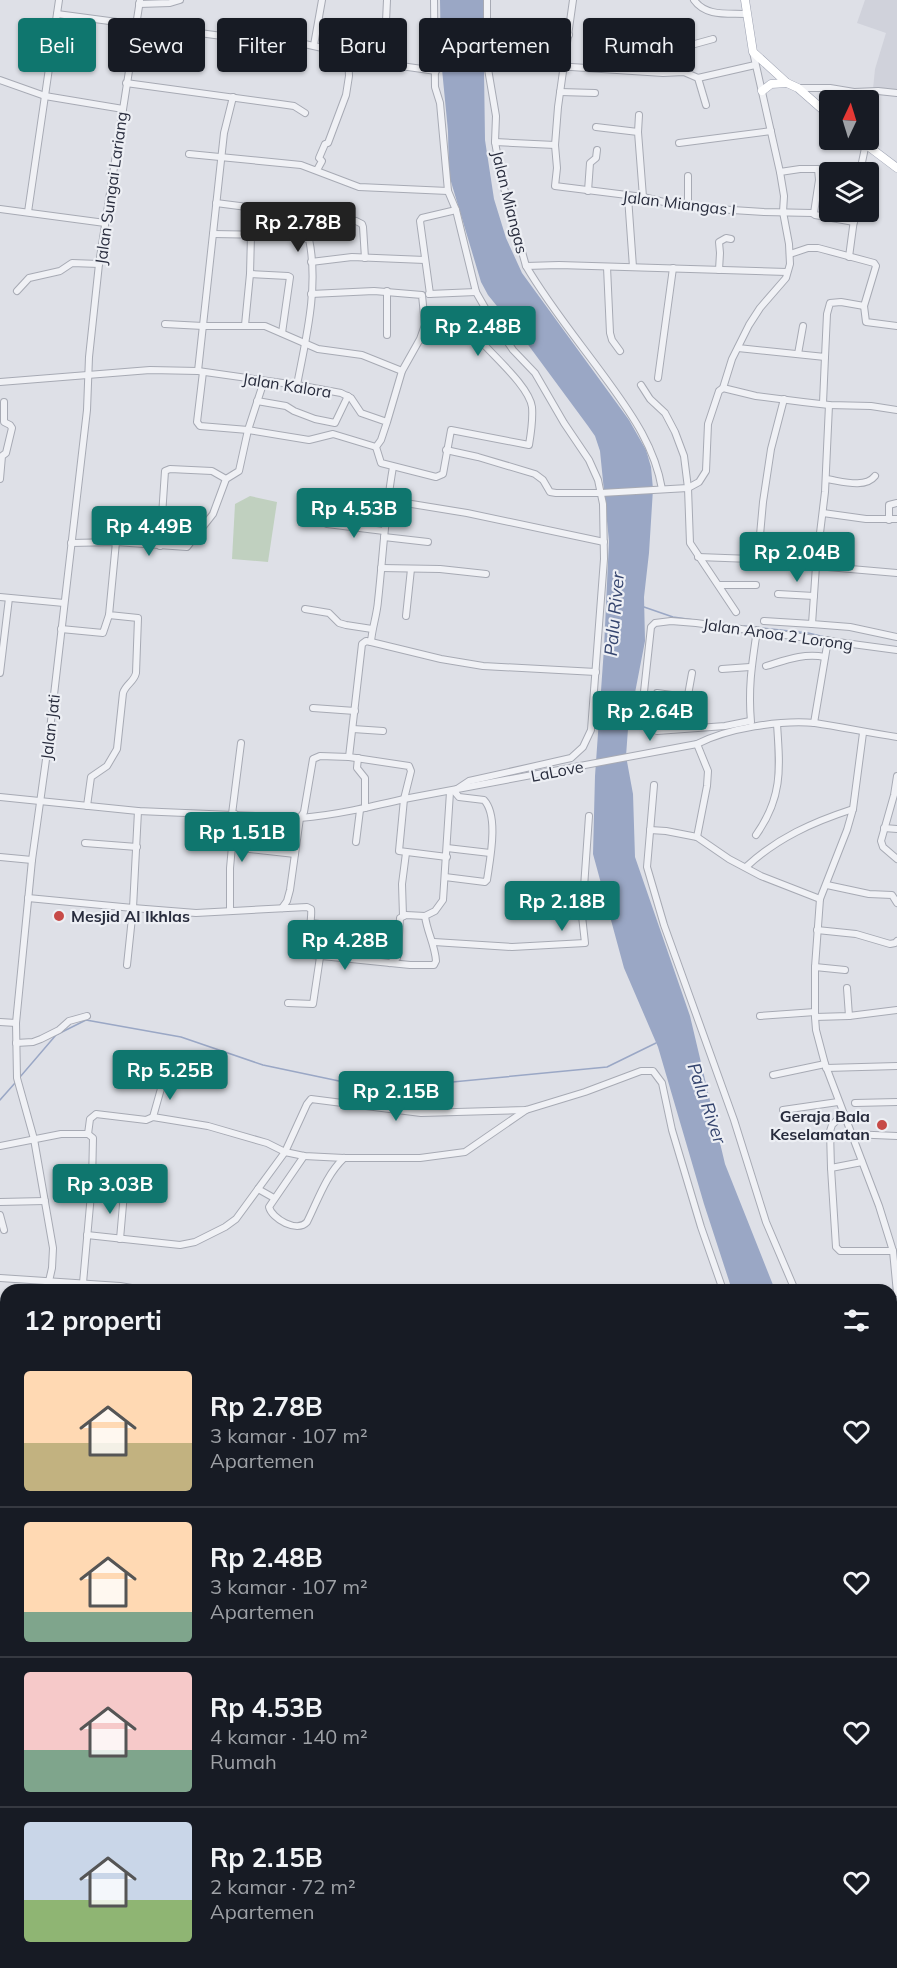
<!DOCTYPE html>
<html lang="id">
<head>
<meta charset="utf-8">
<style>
	:root { --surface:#171b24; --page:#20242c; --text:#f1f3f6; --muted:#9ea1a6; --line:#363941; --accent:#0f766e }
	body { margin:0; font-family:Mulish,sans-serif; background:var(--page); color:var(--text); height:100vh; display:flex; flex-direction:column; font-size:22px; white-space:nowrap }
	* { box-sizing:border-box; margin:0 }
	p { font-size:20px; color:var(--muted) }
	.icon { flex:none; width:33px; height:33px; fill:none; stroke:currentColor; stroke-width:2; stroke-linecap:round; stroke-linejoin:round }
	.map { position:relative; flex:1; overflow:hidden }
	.sheet { position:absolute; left:0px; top:1284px; width:897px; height:684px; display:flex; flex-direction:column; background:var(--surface); border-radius:18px 18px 0 0; box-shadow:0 2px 4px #0004 }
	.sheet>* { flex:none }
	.guide { position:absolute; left:18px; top:18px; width:861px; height:54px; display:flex; gap:12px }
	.needle { width:39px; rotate:4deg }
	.buttons { position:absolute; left:819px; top:90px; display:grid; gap:12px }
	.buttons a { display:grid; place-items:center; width:60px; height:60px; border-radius:6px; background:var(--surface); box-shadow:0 2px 4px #0004; font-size:30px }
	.price { position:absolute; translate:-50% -51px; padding:0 14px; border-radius:6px; background:var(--accent); color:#fff; font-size:20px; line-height:39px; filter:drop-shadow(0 2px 3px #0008) }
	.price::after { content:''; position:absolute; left:50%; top:36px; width:18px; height:14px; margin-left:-9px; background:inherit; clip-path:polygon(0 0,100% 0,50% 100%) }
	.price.selected { background:#222; color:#fff }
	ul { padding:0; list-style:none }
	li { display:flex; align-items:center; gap:18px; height:150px; padding:0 24px }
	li+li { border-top:2px solid var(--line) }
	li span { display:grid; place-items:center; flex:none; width:168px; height:120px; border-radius:6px; color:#555 }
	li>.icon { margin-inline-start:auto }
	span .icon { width:72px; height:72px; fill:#fffc; stroke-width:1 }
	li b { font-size:26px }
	h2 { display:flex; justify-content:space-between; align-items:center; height:72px; padding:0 24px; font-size:26px }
	.pill { padding:0 21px; border-radius:6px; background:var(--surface); box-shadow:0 2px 4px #0004; font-size:21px; line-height:54px }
	.pill.selected { background:var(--accent); color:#fff }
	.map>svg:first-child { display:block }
	.built { fill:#d0d2db }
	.green { fill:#c0d0bf }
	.water { fill:#9aa7c5 }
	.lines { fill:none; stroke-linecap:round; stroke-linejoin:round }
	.stream { stroke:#9aa7c5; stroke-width:1.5 }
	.minor-casing { stroke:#a7aab4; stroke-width:8 }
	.major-casing { stroke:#9da2b2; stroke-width:9 }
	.minor { stroke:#f0f1f5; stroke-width:6 }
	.major { stroke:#fff; stroke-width:8 }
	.poi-dot { fill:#c74a47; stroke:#edeff4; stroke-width:2 }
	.labels { text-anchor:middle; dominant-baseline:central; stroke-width:4.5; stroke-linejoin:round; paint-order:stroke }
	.street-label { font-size:16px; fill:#282c3d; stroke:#edeff4 }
	.poi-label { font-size:16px; font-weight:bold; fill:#282c3d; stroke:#edeff4; text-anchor:start }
	.water-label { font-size:18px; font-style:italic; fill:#34446e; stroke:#edeff4 }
</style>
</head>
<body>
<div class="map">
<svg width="897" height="1968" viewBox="0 0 897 1968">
	<rect width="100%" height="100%" fill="#dee0e7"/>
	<polygon class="built" points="865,0 897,0 897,89 873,89 875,69 886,33 857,23"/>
	<polygon class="green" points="250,496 277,502 268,562 232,559 235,504"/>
	<g class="water">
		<polygon points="440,0 483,0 485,140 494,199 506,238 522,273 629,420 646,450 651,467 653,489 649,553 644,597 645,641 628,729 626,756 633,794 635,857 690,1016 725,1164 775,1290 732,1290 704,1204 658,1047 624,968 593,854 595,776 604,648 609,541 600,451 595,436 588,426 529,346 488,295 481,282 449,175 448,131 441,59"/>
		<polygon points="891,1471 897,1476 897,1544 891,1539"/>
	</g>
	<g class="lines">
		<g class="stream">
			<polyline points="644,607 673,617 694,620"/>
			<polyline points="744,626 808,633 825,637"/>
			<polyline points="20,1077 56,1035 86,1020 181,1037 263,1065 358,1085 421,1085 607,1067 656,1043"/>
			<polyline points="0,1100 15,1083"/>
		</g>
		<g class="minor-casing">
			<g id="minor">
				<path d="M434 0 435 87 440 103 448 191 456 210 476 292 488 313 513 350 535 373 564 423 589 460 598 480 603 504 604 559 591 730 583 747 571 758 469 781 454 791 459 797 484 800C499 816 490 859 487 880L485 882 445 877"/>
				<polyline points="573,0 558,107 555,145 557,168 555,186 643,197 685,207 764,212 812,213 815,215 854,222"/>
				<path d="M694 0C706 17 728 13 746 14"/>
				<polyline points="139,4 170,3 180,0"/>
				<polyline points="57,14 237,38 278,38 340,52 373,62 436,71"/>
				<polyline points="486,30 527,32 548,30 569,35"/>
				<polyline points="314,45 322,0"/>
				<polyline points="487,63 487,0"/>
				<polyline points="384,64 387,0"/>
				<polyline points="755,65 698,78 684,72 663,73 556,66 487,63 496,116 495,142 502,181 526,266 559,265 787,272"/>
				<polyline points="655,72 656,52 684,47 713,39"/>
				<polyline points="698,78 706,105"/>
				<polyline points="0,80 45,96 123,109"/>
				<polyline points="126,83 280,104 294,106 305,113"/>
				<polyline points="798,88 830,88 854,92 878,91 897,93"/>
				<polyline points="560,92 595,93"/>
				<polyline points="596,127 638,132 643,197"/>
				<polyline points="638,132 639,115"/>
				<polyline points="495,142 555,145"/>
				<polyline points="679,143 771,131"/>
				<polyline points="189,154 301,165 359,187 448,191"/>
				<polyline points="317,170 322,161 319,158 325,144 328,143 346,95 349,76 348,54"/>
				<polyline points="780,172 800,169 818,169 819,180 830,181"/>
				<polyline points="860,172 866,143"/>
				<polyline points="688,176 688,206"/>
				<polyline points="588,191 590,163 596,158 597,150"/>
				<polyline points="628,197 633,267"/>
				<polyline points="216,203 356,221 362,224 363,227 365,258"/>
				<polyline points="0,209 105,223"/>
				<polyline points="28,212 59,0"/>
				<polyline points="814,213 819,180"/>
				<path d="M213 234 275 235 309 239C319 287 306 338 297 385"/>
				<polyline points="849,257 855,212"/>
				<polyline points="311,262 352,257 425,260"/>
				<path d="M526 266C550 307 581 344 609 383 633 416 655 448 662 489"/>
				<polyline points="607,267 610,333 612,340 620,351"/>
				<polyline points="719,270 720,253 719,242 726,238 731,239"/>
				<polyline points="250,274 251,235"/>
				<polyline points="17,291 29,278 60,271 72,263 99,264"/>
				<polyline points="311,294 374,291 422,295 425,325"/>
				<polyline points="429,294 476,292"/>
				<polyline points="430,294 420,221 422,218 456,210"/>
				<polyline points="864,306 866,322 897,326"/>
				<polyline points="165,324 203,326 265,326 318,349 362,355 402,371"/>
				<polyline points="245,325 250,274 288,276 290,277 282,333"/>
				<polyline points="387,335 387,291"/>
				<polyline points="738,348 825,357 827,314 830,303 841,302 864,306 876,266 874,263 818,248 808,248 790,254"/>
				<polyline points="798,354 803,326"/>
				<polyline points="198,371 224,133 233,97"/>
				<polyline points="203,372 197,422 200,426 248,430 309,440 333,434 376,447"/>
				<polyline points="658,378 673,268"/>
				<path d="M0 382 150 370 198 371 297 385 341 393 351 398 361 413 387 422 381 440 376 447 381 463 436 477 443 474 451 430 529 445C531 433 533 418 532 407 529 386 493 356 479 339L473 335 425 325 420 339 402 371 387 422"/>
				<polyline points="641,385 650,399 665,413 675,432 684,456 688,488 690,543 736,612"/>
				<polyline points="723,388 756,396 803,402 829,405 871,406 897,410"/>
				<polyline points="257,401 286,406 294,411 315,419 335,423 348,396"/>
				<polyline points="823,403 825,357"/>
				<polyline points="829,405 825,492 816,566 812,624 850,627 897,637"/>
				<polyline points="446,450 478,457 535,474 543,480 550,492 556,493 601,493 688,488 699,482 706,471 708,424 719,391 723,388 732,359 749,325 760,308 786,278 790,264 789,244 783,212 784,196 780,172 753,52"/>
				<path d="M393 467C385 512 383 556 378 601 377 615 372 628 371 642L366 641 362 644 349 757 409 766 411 771 404 799 399 851 447 857"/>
				<polyline points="0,479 2,456 6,453 12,428 10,425 4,422 4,402"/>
				<path d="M826 479C841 481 865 489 875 476"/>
				<polyline points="387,500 467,513 604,542"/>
				<polyline points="823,513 866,519 897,519"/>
				<polyline points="889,520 889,505 897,503"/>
				<polyline points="327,524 384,531"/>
				<polyline points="384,537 428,542"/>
				<polyline points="71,543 116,542 187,547 213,514 226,479 239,471 248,430 264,381"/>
				<polyline points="160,546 165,471 170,469 212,471 226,479"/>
				<polyline points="698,557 752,559 758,557 763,502 771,449 784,399"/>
				<polyline points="816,566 897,573"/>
				<polyline points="381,568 440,569 486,574"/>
				<polyline points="719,585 756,585"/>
				<polyline points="778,594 814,596"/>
				<polyline points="0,597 64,603"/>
				<polyline points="305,609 329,613 339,623 346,625 372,629"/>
				<polyline points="406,616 411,569"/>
				<polyline points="764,621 812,624"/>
				<polyline points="61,629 103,633 109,615"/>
				<polyline points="371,642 441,659 483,666 596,672"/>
				<path d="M766 666C786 660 803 653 825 657"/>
				<polyline points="722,669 750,667"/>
				<polyline points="0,673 9,598"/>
				<polyline points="692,673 688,695 686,697 657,693 655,730 657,731 725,726 750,721"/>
				<polyline points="643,701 651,627 655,623 671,621 696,623 897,650"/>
				<polyline points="313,708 355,711"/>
				<path d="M751 722C748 687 752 664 757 630"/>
				<polyline points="814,723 828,640"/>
				<polyline points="353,729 383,731"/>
				<polyline points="863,733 853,809 847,830 820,899 815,967 815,1017 816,1030 825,1064 879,1206 893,1251 897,1293"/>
				<polyline points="358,758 357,768 365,778 365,808"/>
				<polyline points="897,776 894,795 881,841 883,847 897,859"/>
				<polyline points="654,785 647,867 664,925 734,1120 766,1222 795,1290"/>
				<path d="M0 797 138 811 300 818C336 815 370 807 404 799L697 744C728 728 780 720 815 723 842 727 869 733 897 737"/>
				<path d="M87 806 91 777 107 766 117 749 123 693C126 684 134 682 136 673L138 618 109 615 116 542"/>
				<polyline points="232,814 241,743"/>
				<polyline points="884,828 897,829"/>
				<polyline points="650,830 666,831 697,837 729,859 761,876 820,899"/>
				<path d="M756 835C783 797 780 768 777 724"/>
				<polyline points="697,837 707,786 708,771 697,744"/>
				<polyline points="356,842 360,810"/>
				<polyline points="85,843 137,847"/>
				<polyline points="232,847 295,854"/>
				<polyline points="447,848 490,853"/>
				<polyline points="0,857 32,860"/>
				<path d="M746 867C777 838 813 822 853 809"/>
				<polyline points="827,885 869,894 892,895 897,903"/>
				<polyline points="28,898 133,908 138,811"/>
				<polyline points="282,908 287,901 290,890 300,818 304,812 313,759 320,756 349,757"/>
				<polyline points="230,911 230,868 235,814"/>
				<polyline points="403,916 402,884 406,853"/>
				<polyline points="311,923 345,927"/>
				<polyline points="817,930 856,934 890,944 895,943 897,941"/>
				<polyline points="434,942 512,947 585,943 582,916 589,816"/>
				<polyline points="390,963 397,958 398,953 400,918 406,915 425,916"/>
				<path d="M127 965 133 908 196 913 307 907 311 909C313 923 303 945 312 955L410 965H434L436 961C435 945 427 932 425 916L435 911 443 900 450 792"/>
				<polyline points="815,967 845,970"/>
				<polyline points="847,988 849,1016"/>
				<polyline points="288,1003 313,1004 320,957"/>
				<polyline points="760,1016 815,1012"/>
				<polyline points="815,1017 849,1016 897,1010"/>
				<polyline points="0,1022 16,1023"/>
				<polyline points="16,1043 33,1042 41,1039 59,1030 69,1021 87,1016"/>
				<polyline points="826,1068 897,1066"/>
				<polyline points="773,1075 825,1064"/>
				<polyline points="855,1103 897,1102"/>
				<polyline points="783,1110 838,1102"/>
				<polyline points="153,1117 164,1078"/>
				<polyline points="88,1134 90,1119 96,1114 146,1120 153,1117 208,1126 267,1143 285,1152 304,1156 344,1158 420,1158 465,1152 526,1110"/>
				<polyline points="851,1134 897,1136"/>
				<polyline points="0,1146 61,1134 88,1134 93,1138 92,1183 83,1283"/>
				<path d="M304 1156 269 1207C272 1219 297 1233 307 1222 318 1200 326 1175 344 1158"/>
				<polyline points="862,1162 831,1168 836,1247 840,1251 893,1251"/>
				<polyline points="831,1168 830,1131 832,1125 843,1114"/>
				<polyline points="258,1189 274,1198"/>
				<polyline points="0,1202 45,1201"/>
				<polyline points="0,1215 4,1230"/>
				<polyline points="87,1235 180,1245 195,1242 225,1227 236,1219 285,1152 307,1104 311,1099 421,1113 526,1110 585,1092 641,1071 653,1071 662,1083 672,1130 701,1227 723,1290"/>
				<polyline points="120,1239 124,1193"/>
				<polyline points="0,1278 120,1286 143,1290"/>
				<polyline points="47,1290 52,1268 53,1248 34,1139 17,1078 16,1023 32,860 49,738 87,410 89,357 99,264 140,0"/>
				<polyline points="0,1326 6,1326"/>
				<polyline points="891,1339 897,1338"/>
				<polyline points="0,1389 6,1390"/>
				<polyline points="891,1391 897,1400"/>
				<polyline points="891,1465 897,1470"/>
				<polyline points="0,1540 6,1540"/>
				<polyline points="895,1555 897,1559"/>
				<polyline points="0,1591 6,1591"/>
				<polyline points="891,1629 897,1634"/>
				<polyline points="891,1674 892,1674"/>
				<polyline points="0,1706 6,1669"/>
				<polyline points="891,1750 897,1752"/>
				<polyline points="891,1821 897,1822"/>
				<polyline points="0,1836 6,1837"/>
				<polyline points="0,1881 6,1883"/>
				<polyline points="891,1886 897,1886"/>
				<polyline points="0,1923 6,1924"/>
				<polyline points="0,1955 6,1956"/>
				<polyline points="53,1962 97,1968"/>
				<polyline points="386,1962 386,1968"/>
				<polyline points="511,1962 511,1968"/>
				<polyline points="47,1968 48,1962"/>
				<polyline points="116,1968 117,1962"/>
				<polyline points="263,1968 264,1962"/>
				<polyline points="320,1968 358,1962"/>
				<polyline points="469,1968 475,1962"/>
				<polyline points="612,1968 614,1962"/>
			</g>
		</g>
		<g class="major-casing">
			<g id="major">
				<polyline points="745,0 753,52 787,83 798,88 830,116"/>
				<polyline points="762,91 771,84 787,83"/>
				<polyline points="860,140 897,168"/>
				<polyline points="891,1613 897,1608"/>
				<polyline points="0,1744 6,1745"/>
			</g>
		</g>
		<use href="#minor" class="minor"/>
		<use href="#major" class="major"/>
	</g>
	<g class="poi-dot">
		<circle cx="59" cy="916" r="6"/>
		<circle cx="882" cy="1125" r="6"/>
	</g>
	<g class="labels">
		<g class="street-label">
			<text transform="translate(111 188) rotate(-82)">Jalan Sungai Lariang</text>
			<text transform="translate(510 202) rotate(76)">Jalan Miangas</text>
			<text transform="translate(679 203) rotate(7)">Jalan Miangas I</text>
			<text transform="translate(287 385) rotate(9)">Jalan Kalora</text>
			<text transform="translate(778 634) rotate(8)">Jalan Anoa 2 Lorong</text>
			<text transform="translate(50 727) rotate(-83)">Jalan Jati</text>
			<text transform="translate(557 771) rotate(-11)">LaLove</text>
		</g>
		<g class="poi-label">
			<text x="71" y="916">Mesjid Al Ikhlas</text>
			<text x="870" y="1116" text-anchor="end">Geraja Bala<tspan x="870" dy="18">Keselamatan</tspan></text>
		</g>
		<g class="water-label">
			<text transform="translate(614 614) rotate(-85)">Palu River</text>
			<text transform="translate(707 1103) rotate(71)">Palu River</text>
		</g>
	</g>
</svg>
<div class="buttons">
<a><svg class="needle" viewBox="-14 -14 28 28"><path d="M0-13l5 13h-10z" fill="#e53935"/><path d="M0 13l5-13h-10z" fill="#9ea1a6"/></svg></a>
<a><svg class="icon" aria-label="layers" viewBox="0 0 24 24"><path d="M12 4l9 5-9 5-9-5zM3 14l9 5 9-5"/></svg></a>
</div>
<b class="price selected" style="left:298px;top:253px">Rp 2.78B</b>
<b class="price" style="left:478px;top:357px">Rp 2.48B</b>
<b class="price" style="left:354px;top:539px">Rp 4.53B</b>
<b class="price" style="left:149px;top:557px">Rp 4.49B</b>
<b class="price" style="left:797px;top:583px">Rp 2.04B</b>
<b class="price" style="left:650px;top:742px">Rp 2.64B</b>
<b class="price" style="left:242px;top:863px">Rp 1.51B</b>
<b class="price" style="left:562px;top:932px">Rp 2.18B</b>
<b class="price" style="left:345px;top:971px">Rp 4.28B</b>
<b class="price" style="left:170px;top:1101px">Rp 5.25B</b>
<b class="price" style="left:396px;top:1122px">Rp 2.15B</b>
<b class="price" style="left:110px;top:1215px">Rp 3.03B</b>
<div class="guide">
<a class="pill selected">Beli</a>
<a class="pill">Sewa</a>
<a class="pill">Filter</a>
<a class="pill">Baru</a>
<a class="pill">Apartemen</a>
<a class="pill">Rumah</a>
</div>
<section class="sheet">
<h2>12 properti<svg class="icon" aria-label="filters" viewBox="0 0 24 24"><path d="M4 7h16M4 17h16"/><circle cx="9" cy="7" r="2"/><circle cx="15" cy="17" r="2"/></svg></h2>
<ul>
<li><span style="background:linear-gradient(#ffd9b3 60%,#c2b280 0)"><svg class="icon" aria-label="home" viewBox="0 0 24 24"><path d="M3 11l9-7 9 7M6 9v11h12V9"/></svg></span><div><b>Rp 2.78B</b><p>3 kamar · 107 m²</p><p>Apartemen</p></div><svg class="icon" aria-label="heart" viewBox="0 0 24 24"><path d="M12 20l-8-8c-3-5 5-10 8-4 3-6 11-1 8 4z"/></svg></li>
<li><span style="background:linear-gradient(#ffd9b3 75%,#7fa58c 0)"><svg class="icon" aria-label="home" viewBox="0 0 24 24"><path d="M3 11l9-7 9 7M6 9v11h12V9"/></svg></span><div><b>Rp 2.48B</b><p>3 kamar · 107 m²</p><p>Apartemen</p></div><svg class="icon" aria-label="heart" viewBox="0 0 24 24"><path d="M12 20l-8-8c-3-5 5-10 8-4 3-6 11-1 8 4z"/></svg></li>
<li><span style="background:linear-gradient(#f6c9c9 65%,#7fa58c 0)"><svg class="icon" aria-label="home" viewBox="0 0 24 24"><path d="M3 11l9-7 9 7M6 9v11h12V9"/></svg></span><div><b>Rp 4.53B</b><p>4 kamar · 140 m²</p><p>Rumah</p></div><svg class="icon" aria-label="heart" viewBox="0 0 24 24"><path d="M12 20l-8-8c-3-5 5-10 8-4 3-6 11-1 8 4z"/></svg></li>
<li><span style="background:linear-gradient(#c9d6e8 65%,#8fb573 0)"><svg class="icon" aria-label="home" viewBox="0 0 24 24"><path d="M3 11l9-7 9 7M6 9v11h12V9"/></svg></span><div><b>Rp 2.15B</b><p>2 kamar · 72 m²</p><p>Apartemen</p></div><svg class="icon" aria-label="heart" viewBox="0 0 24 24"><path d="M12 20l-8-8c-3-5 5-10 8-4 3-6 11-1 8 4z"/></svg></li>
</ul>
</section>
</div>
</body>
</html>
